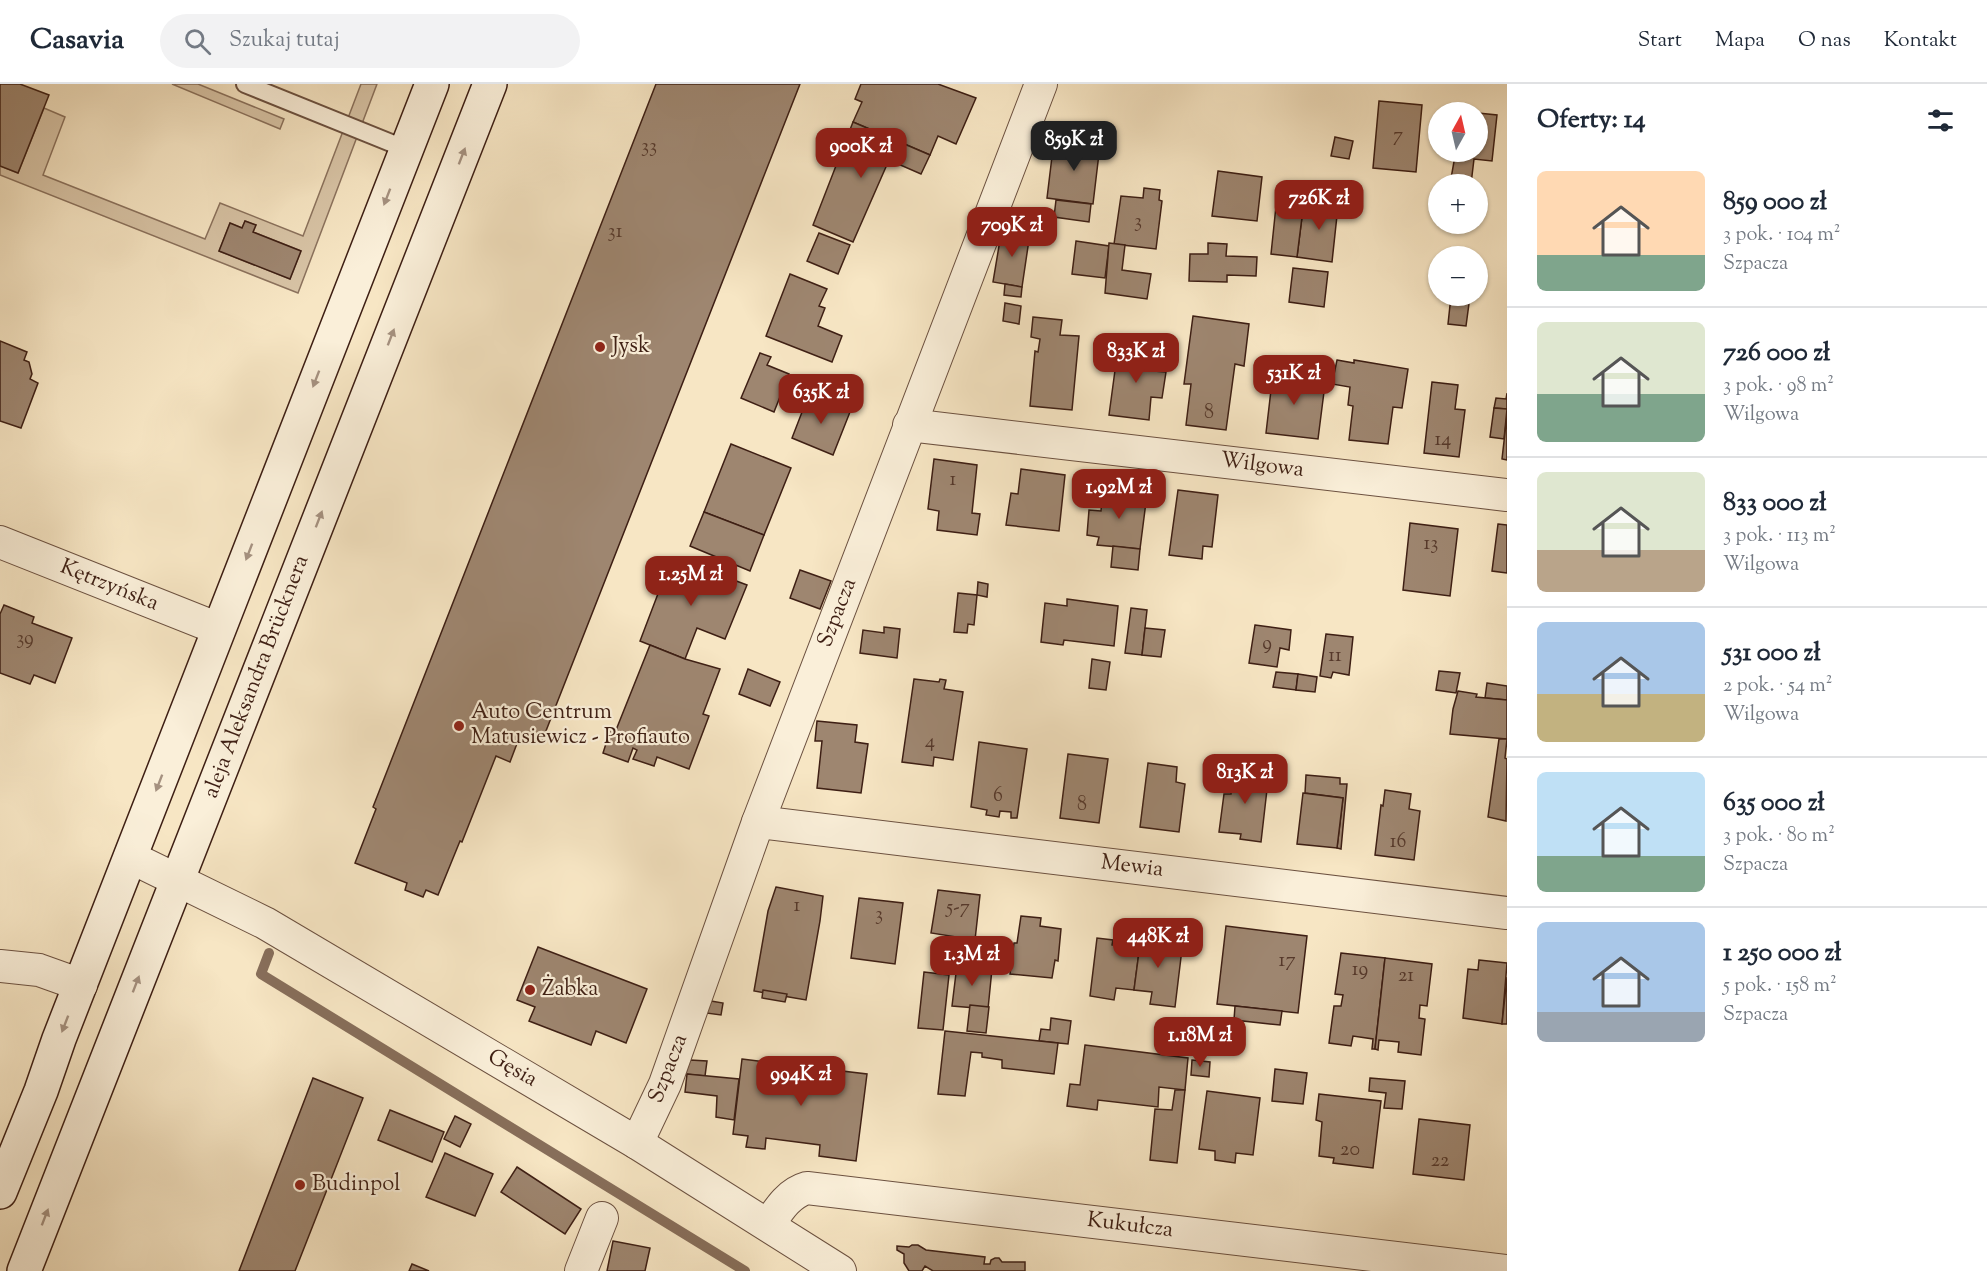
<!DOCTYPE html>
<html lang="pl">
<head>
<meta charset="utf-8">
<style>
	:root { --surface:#fff; --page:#f2f2f3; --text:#1f2937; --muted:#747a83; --line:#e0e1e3; --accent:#8f2418 }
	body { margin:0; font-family:"Sorts Mill Goudy",serif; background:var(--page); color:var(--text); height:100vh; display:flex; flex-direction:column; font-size:22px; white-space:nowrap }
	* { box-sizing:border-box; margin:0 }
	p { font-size:20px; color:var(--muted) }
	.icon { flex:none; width:33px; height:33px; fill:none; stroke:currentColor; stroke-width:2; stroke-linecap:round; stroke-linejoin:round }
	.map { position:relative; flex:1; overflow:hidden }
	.side { display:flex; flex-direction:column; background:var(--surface); width:480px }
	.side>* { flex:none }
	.needle { width:39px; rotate:8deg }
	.tools { position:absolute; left:1428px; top:18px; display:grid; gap:12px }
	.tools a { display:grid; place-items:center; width:60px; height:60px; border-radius:50%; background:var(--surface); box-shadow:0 2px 4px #0004; font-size:30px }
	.price { position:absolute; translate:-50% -51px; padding:0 14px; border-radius:12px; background:var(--accent); color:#fff; font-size:20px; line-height:39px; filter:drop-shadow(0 2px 3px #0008) }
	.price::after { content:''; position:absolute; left:50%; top:36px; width:18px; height:14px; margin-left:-9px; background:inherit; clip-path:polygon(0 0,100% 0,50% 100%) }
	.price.current { background:#222; color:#fff }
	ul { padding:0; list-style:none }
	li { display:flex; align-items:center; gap:18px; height:150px; padding:0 30px }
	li+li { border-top:2px solid var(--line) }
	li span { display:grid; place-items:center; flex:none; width:168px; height:120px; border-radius:9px; color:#555 }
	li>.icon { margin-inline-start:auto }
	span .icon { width:72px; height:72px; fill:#fffc; stroke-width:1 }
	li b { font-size:26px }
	h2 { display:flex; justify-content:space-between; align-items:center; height:72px; padding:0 30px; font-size:26px }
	header { display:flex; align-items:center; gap:36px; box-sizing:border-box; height:84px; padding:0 30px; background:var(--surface); border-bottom:2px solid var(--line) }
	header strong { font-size:28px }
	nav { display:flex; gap:33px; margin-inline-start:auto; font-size:21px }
	.search { width:420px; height:54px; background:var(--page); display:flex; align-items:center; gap:15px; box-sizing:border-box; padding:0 21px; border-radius:33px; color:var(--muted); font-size:22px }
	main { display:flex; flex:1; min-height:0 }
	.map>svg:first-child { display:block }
	.green { fill:#d8c4a6; stroke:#8b725d; stroke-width:1.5; fill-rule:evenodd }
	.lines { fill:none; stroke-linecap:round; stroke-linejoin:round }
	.stream { stroke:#876e5a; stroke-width:10 }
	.building { fill:#9e8670; stroke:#3e1f14; stroke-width:1.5 }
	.lane-casing { stroke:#6c5140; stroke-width:20 }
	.street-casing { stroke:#6c5140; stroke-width:34 }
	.secondary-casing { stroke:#3e1f14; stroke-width:36 }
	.lane { stroke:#faefd9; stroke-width:16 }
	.street { stroke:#faefd9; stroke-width:32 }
	.secondary { stroke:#faefd9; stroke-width:33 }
	.oneway { fill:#a59180 }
	.poi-dot { fill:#8f2418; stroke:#faefd9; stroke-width:2 }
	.labels { text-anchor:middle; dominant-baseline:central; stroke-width:4.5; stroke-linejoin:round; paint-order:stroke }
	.number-label { font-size:20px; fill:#56392b }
	.poi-label { font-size:22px; fill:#3e1f14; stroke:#faefd9; text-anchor:start }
	.street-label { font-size:22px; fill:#3e1f14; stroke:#faefd9 }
</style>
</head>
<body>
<header>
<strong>Casavia</strong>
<div class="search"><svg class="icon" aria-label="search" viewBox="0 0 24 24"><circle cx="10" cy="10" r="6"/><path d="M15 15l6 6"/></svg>Szukaj tutaj</div>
<nav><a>Start</a><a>Mapa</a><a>O nas</a><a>Kontakt</a></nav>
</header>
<main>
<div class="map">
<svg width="1507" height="1187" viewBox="0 0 1507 1187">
	<rect width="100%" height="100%" fill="#f7e6c4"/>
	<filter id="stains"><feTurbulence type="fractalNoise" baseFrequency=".00333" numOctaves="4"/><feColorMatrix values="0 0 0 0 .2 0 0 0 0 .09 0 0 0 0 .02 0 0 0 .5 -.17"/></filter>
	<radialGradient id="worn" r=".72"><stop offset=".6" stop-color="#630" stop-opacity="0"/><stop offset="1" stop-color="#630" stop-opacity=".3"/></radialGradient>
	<g class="green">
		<polygon points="172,0 198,0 284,35 280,45"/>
		<path d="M361 0H377L298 209 0 91V82L18 89 44 24 65 33 43 91 205 155 220 119 303 152ZM245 137 256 141 253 148 301 167 290 195 219 167 230 139 242 144Z"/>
	</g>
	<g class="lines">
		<polyline class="stream" points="269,869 261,890 745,1187"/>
	</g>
	<g class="building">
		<polygon points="0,0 20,0 49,11 18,89 0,82"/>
		<polygon points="656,0 800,0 542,657 521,649 510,678 496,672 462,758 460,757 438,811 426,806 423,813 405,806 407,799 355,779 376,725 373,723"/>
		<polygon points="861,0 938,0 976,14 956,60 938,52 930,71 853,38 862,18 855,15"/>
		<polygon points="1379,17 1422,21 1416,88 1373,84"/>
		<polygon points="1478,29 1497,31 1492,77 1474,75 1471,100 1450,100 1455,72 1453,72 1454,68 1478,68"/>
		<polygon points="853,38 930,71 921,90 889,76 853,158 813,141"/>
		<polygon points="1335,53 1353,57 1349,75 1331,72"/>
		<polygon points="1054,56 1100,61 1093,120 1047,114"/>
		<polygon points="1218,87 1262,93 1257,137 1212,132"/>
		<polygon points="1144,104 1160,106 1159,116 1162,117 1156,165 1114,160 1121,112 1143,114"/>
		<polygon points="1322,111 1339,113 1332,178 1297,173 1303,125 1320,127"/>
		<polygon points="1056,116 1091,120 1089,138 1054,133"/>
		<polygon points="1276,122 1303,125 1297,173 1271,170"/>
		<polygon points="245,137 256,141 253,148 301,167 290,195 219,167 230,139 242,144"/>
		<polygon points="1002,144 1030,149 1022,203 993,198"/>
		<polygon points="819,149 850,161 838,190 807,177"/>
		<polygon points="1076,157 1109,162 1105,194 1072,190"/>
		<polygon points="1109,159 1125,161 1122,186 1151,190 1147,215 1105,209"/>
		<polygon points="1208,159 1227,160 1226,172 1257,173 1256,192 1227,191 1227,198 1189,197 1190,170 1208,170"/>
		<polygon points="1293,184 1328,188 1324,223 1289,218"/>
		<polygon points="790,190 827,205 819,222 825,224 818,242 842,252 832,278 766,252"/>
		<polygon points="1005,200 1022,203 1021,213 1004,211"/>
		<polygon points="1451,212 1470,212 1466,242 1448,240"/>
		<polygon points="1005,219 1021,222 1019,240 1003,237"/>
		<polygon points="1193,232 1249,240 1244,282 1235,280 1226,346 1186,341 1191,300 1184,300"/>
		<polygon points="1033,233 1062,236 1060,251 1079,252 1072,326 1030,322 1035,267 1038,268 1040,255 1031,253"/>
		<polygon points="0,257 27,268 24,276 29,278 32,290 30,295 38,299 21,344 0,337"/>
		<polygon points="1118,264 1157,269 1154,287 1166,288 1162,314 1151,313 1149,336 1109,331"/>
		<polygon points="760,269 771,273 767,281 789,290 774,328 741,314"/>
		<polygon points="1337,276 1354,279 1354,276 1408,285 1402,324 1393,323 1388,360 1349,356 1353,322 1348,321 1350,303 1332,300"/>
		<polygon points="1268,288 1310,293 1309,298 1325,300 1318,355 1266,349 1271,306 1266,305"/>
		<polygon points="1432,298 1458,301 1455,325 1465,326 1459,373 1424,369"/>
		<polygon points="1507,309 1507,325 1494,324 1496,314 1506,315"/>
		<polygon points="809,310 850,328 833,371 792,354"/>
		<polygon points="1494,324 1507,325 1504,355 1490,353"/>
		<polygon points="1507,331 1507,376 1502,375"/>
		<polygon points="731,360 791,384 764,451 704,428"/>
		<polygon points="934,375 977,381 972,429 980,430 977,451 937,446 939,427 928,425"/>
		<polygon points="1021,385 1065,391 1059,447 1006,441 1011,409 1018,410"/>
		<polygon points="1103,405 1147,410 1140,465 1097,461 1099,453 1087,451 1089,426 1101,427"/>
		<polygon points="1178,406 1218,411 1212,463 1203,462 1202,475 1169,471"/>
		<polygon points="704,428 764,451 750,487 690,462"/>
		<polygon points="1410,439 1458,445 1450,512 1403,506"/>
		<polygon points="1498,440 1507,441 1507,489 1492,487"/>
		<polygon points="1113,462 1140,465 1138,486 1111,483"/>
		<polygon points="672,473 747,501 725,555 697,544 685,575 640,557"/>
		<polygon points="800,486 831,497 820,525 790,514"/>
		<polygon points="978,498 988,500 987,513 977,511"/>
		<polygon points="958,509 977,511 974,541 968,540 967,549 954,548"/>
		<polygon points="1067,515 1118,522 1114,562 1064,556 1063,561 1041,558 1045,519 1067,522"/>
		<polygon points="4,521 34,533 32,539 72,554 55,599 34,591 30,600 0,589 0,530"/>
		<polygon points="1131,524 1147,526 1142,571 1125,569"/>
		<polygon points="1255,541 1291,546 1289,566 1280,564 1277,583 1249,579"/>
		<polygon points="884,543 900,545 897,574 860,569 863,546 884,549"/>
		<polygon points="1145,544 1165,546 1161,573 1142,571"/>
		<polygon points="1326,550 1353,553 1349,591 1333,588 1331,594 1320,592"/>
		<polygon points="650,561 685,575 720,585 703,630 709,632 689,685 657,673 654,682 633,675 637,666 633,664 628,678 603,669 611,644 616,646"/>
		<polygon points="1092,575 1110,578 1106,606 1089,604"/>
		<polygon points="748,585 780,598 770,622 739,610"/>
		<polygon points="1439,587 1460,589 1456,609 1436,606"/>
		<polygon points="1276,588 1298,590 1296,606 1273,603"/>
		<polygon points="1298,590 1317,593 1315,608 1296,606"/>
		<polygon points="914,595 939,598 940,595 946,596 944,605 963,608 953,676 934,673 933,682 902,678"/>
		<polygon points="1487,599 1507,602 1507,616 1485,614"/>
		<polygon points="1458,607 1477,610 1476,613 1507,616 1507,655 1450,650 1453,625"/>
		<polygon points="817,637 857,641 855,658 868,660 861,709 817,704 822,657 815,657"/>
		<polygon points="1499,655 1507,655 1505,674 1507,675 1506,737 1488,733"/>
		<polygon points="979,658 1027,665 1017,734 1011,734 1011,728 1000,727 999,733 986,731 987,726 971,723"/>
		<polygon points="1068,670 1108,675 1099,739 1060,734"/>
		<polygon points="1148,679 1177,683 1176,698 1185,700 1179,748 1140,743"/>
		<polygon points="1233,684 1269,688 1261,758 1240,755 1241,750 1219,748 1224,710 1231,710"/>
		<polygon points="1306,691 1340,694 1340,700 1347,700 1341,765 1337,764 1343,714 1305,709"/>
		<polygon points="1385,706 1411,710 1409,725 1420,727 1414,776 1375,771 1381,721 1383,722"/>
		<polygon points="1303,709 1343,714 1337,764 1297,760"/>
		<polygon points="776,803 823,812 820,837 806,916 754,907 768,827"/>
		<polygon points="938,806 980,811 975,856 931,849"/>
		<polygon points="859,814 903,819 895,880 851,874"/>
		<polygon points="1021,832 1041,834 1040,842 1061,845 1058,877 1055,876 1052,894 1010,890 1014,859 1017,859"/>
		<polygon points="1226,842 1307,852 1298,929 1217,920"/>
		<polygon points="1121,843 1142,845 1134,906 1116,904 1114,916 1090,912 1097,854 1113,856 1112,861 1118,862"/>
		<polygon points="1142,845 1164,848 1161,868 1166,869 1167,863 1182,865 1175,923 1150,920 1152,908 1134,906"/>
		<polygon points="538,863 647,905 626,959 596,947 591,961 529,937 535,923 517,916"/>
		<polygon points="1341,869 1385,874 1375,965 1372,965 1373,955 1353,952 1351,962 1329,959 1334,922 1341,922 1343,911 1335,910"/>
		<polygon points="1385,874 1432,880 1427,922 1420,921 1419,934 1425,935 1421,971 1398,968 1399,958 1379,956 1378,966 1375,965"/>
		<polygon points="1479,876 1507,879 1502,940 1463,934 1468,885 1478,886"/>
		<polygon points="957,881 992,885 988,925 952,922"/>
		<polygon points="924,888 949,891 943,946 918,944"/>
		<polygon points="1507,893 1507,940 1502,940"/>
		<polygon points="763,906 787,910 785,918 762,914"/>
		<polygon points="711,917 723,919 721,931 706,929"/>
		<polygon points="970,921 989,923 986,949 967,947"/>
		<polygon points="1235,922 1282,927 1280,941 1234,936"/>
		<polygon points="1051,934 1071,937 1068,960 1039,957 1041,945 1050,946"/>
		<polygon points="945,947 1058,959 1054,990 1002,984 1002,976 982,973 982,969 971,968 965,1012 938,1010"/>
		<polygon points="1085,961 1188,974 1185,1006 1159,1003 1158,1023 1098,1016 1097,1026 1067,1022 1070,1000 1080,1001"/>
		<polygon points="742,975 867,990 856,1077 819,1072 820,1061 766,1054 765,1065 746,1063 748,1052 733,1050"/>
		<polygon points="690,976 707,977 705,992 685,990"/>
		<polygon points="1192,976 1210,978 1209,993 1191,991"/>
		<polygon points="1275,985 1307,989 1303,1020 1272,1017"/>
		<polygon points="687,990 739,995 734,1036 716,1033 717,1012 685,1008"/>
		<polygon points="313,994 363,1014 295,1187 239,1187"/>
		<polygon points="1370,994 1405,997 1402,1025 1384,1024 1386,1009 1369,1007"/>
		<polygon points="1175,1006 1185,1006 1177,1079 1150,1076 1155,1025 1172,1026"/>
		<polygon points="1207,1007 1260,1014 1253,1071 1236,1069 1235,1079 1215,1076 1215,1067 1199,1065"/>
		<polygon points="1319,1010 1381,1017 1373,1084 1333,1079 1334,1074 1319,1072 1322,1038 1316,1036"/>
		<polygon points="390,1026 444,1048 432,1078 378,1056"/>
		<polygon points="455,1032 471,1040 460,1063 444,1055"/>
		<polygon points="1419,1035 1470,1041 1464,1096 1413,1090"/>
		<polygon points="445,1069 493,1090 475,1132 426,1113"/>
		<polygon points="517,1083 581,1125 565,1150 501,1108"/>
		<polygon points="613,1157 650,1164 645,1187 607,1187"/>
		<polygon points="912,1161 918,1161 926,1166 985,1173 984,1180 990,1180 991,1176 995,1174 999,1174 1002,1178 1025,1178 1025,1187 933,1187 925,1182 922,1187 909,1187 904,1179 904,1170 897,1166 897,1162 909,1163"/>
		<polygon points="412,1180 429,1187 409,1187"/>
	</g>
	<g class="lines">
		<g class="lane-casing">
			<polyline id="lane" points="245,0 406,65"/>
		</g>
		<g class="street-casing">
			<g id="street">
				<polyline points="909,341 1507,411"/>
				<polyline points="0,458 219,545"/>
				<polyline points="758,738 1507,829"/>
				<polyline points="130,773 265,839 637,1059 840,1187"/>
				<polyline points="0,882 39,886 81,901"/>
				<polyline points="637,1059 665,1000 758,738 1041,0"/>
				<path d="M769 1140C779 1125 789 1109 807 1104L1507 1187"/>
				<polyline points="581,1187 602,1134"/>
			</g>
		</g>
		<g class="secondary-casing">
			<g id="secondary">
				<polyline points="0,1108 41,1007 59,955 432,0"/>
				<polyline points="24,1187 490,0"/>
			</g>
		</g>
		<use href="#lane" class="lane"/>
		<use href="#street" class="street"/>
		<use href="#secondary" class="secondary"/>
	</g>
	<defs><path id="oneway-solid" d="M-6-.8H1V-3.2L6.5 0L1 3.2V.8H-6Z" transform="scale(1.5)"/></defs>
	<g class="oneway">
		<use href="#oneway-solid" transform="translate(462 72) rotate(-69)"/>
		<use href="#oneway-solid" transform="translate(387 113) rotate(111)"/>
		<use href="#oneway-solid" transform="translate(391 253) rotate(-69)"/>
		<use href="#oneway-solid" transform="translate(316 295) rotate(111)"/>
		<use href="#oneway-solid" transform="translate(319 435) rotate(-69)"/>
		<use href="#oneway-solid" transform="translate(249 468) rotate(111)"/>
		<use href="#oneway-solid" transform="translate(159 699) rotate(111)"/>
		<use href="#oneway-solid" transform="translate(136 900) rotate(-69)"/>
		<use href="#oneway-solid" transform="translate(65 940) rotate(111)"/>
		<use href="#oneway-solid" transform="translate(45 1133) rotate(-69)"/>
	</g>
	<g class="poi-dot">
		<circle cx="600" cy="263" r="6"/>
		<circle cx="459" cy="642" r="6"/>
		<circle cx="530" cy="906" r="6"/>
		<circle cx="300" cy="1101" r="6"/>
	</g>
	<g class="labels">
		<g class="number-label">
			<text x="1398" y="52">7</text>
			<text x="649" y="63">33</text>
			<text x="1138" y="138">3</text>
			<text x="615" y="148">31</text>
			<text x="1209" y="329">8</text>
			<text x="1443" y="356">14</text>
			<text x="953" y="396">1</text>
			<text x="1431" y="460">13</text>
			<text x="25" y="555">39</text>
			<text x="1267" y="560">9</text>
			<text x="1335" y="572">11</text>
			<text x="930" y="658">4</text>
			<text x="998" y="712">6</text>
			<text x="1082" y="721">8</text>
			<text x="1398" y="758">16</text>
			<text x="797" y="822">1</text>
			<text x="958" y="824">5-7</text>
			<text x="879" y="831">3</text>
			<text x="1287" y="877">17</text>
			<text x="1360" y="886">19</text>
			<text x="1406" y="892">21</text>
			<text x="1350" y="1066">20</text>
			<text x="1440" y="1077">22</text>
		</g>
		<g class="poi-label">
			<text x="612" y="263">Jysk</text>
			<text x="471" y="629">Auto Centrum<tspan x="471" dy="25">Matusiewicz - Profiauto</tspan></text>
			<text x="542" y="906">Żabka</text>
			<text x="312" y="1101">Budinpol</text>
		</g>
		<g class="street-label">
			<text transform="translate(1262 382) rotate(7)">Wilgowa</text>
			<text transform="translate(109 502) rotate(22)">Kętrzyńska</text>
			<text transform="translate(838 529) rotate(-69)">Szpacza</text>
			<text transform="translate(257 593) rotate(-69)">aleja Aleksandra Brücknera</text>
			<text transform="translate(1132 783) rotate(7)">Mewia</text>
			<text transform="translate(512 985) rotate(30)">Gęsia</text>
			<text transform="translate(669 985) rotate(-69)">Szpacza</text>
			<text transform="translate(1130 1142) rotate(7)">Kukułcza</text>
		</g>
	</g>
	<rect width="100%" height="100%" filter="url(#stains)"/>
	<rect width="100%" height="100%" fill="url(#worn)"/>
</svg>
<div class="tools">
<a><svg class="needle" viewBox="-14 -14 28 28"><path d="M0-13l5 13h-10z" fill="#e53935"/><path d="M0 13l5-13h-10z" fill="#747a83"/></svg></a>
<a>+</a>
<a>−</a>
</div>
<b class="price current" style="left:1074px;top:88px">859K zł</b>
<b class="price" style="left:861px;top:95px">900K zł</b>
<b class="price" style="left:1319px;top:147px">726K zł</b>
<b class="price" style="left:1012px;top:174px">709K zł</b>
<b class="price" style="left:1136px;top:300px">833K zł</b>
<b class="price" style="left:1294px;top:322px">531K zł</b>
<b class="price" style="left:821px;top:341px">635K zł</b>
<b class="price" style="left:1119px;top:436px">1.92M zł</b>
<b class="price" style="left:691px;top:523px">1.25M zł</b>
<b class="price" style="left:1245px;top:721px">813K zł</b>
<b class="price" style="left:1158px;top:885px">448K zł</b>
<b class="price" style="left:972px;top:903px">1.3M zł</b>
<b class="price" style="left:1200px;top:984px">1.18M zł</b>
<b class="price" style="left:801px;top:1023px">994K zł</b>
</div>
<section class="side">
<h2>Oferty: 14<svg class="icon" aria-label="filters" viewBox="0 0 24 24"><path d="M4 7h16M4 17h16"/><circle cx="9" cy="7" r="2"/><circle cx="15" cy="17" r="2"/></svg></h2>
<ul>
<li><span style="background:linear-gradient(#ffd9b3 70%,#7fa58c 0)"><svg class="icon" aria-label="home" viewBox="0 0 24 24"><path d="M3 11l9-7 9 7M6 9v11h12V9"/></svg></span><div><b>859 000 zł</b><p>3 pok. · 104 m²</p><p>Szpacza</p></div></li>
<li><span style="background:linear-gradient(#dfe7d0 60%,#7fa58c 0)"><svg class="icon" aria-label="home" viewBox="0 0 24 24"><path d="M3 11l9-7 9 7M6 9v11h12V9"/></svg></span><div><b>726 000 zł</b><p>3 pok. · 98 m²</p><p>Wilgowa</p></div></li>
<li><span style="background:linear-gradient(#dfe7d0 65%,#b9a48a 0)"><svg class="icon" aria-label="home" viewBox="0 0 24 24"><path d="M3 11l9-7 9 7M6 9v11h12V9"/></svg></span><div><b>833 000 zł</b><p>3 pok. · 113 m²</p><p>Wilgowa</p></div></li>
<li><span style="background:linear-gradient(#a9c7e8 60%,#c2b280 0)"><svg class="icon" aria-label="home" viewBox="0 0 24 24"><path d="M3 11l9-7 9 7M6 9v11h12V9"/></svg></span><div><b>531 000 zł</b><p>2 pok. · 54 m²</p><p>Wilgowa</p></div></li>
<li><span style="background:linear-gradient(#bfe0f5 70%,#7fa58c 0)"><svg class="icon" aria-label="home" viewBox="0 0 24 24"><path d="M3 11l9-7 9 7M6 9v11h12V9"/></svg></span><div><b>635 000 zł</b><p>3 pok. · 80 m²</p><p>Szpacza</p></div></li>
<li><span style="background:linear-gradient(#a9c7e8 75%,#9aa5b1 0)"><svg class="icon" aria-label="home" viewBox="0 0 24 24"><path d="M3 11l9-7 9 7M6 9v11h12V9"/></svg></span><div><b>1 250 000 zł</b><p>5 pok. · 158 m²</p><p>Szpacza</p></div></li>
</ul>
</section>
</main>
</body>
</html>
